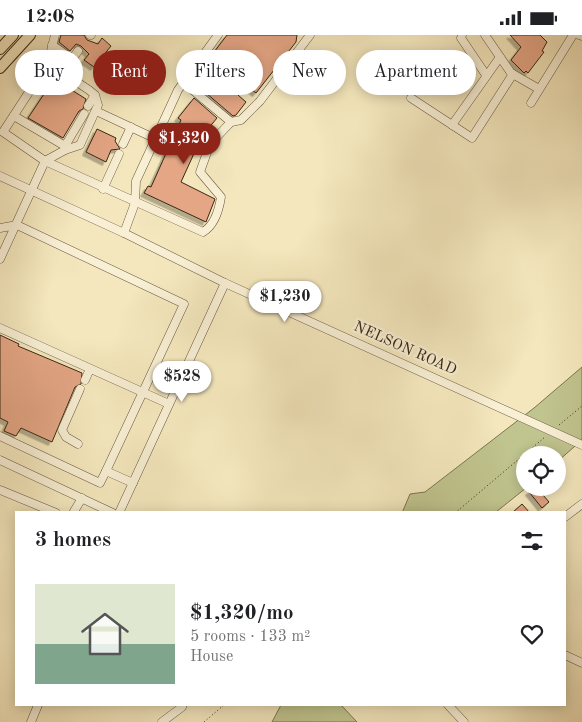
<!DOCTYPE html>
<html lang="en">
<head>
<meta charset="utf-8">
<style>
	:root { --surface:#fff; --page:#f6f6f6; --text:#202124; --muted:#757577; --line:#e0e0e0; --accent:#8f2418 }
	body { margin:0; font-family:"Old Standard TT",serif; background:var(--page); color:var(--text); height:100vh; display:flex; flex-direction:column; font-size:19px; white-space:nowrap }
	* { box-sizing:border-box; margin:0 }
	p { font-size:16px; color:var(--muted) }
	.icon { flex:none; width:28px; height:28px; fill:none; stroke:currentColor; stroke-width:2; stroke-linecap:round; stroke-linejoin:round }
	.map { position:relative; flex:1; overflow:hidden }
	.sheet { position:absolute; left:15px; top:476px; width:551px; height:195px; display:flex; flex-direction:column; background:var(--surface); border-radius:0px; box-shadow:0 2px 12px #0003 }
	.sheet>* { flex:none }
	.guide { position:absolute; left:15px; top:15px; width:552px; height:45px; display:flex; gap:10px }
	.fabs { position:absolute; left:516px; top:411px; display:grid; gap:10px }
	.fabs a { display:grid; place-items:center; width:50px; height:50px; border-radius:50%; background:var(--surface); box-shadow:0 2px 12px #0003; font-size:25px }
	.price { position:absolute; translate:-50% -42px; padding:0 11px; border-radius:18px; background:#fff; color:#222; font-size:16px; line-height:32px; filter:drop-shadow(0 1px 2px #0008) }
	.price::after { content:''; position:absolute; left:50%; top:30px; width:15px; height:11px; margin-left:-8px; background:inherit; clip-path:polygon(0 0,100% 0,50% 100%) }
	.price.current { background:var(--accent); color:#fff }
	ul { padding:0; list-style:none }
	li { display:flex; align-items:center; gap:15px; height:125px; padding:0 20px }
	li+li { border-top:1px solid var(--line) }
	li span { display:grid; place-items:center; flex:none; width:140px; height:100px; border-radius:0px; color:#555 }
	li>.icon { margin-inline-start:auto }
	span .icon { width:60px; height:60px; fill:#fffc; stroke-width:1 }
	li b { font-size:21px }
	h2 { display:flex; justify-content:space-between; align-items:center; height:60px; padding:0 20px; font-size:21px }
	.pill { padding:0 18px; border-radius:22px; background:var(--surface); box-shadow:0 2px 12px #0003; font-size:18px; line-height:45px }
	.pill.current { background:var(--accent); color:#fff }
	.status { display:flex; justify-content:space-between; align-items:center; height:35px; padding:0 25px; background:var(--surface); direction:ltr }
	.status svg { height:14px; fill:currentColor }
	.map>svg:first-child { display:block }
	.green { fill:#c0c48e; stroke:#7c7650 }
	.building { fill:#e4a685; stroke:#382813; filter:url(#shadow) }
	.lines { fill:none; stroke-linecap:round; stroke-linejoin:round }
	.minor-casing { stroke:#67583e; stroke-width:9 }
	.major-casing { stroke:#382813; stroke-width:12 }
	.path { stroke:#382813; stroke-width:1; stroke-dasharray:1 2.5; stroke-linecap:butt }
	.minor { stroke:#f8efd4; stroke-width:8 }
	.major { stroke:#f4e7bd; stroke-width:10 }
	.labels { text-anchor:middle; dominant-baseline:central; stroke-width:4.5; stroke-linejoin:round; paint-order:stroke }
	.street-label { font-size:15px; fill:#382813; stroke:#f8efd4 }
</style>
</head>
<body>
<div class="status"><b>12:08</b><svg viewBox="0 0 49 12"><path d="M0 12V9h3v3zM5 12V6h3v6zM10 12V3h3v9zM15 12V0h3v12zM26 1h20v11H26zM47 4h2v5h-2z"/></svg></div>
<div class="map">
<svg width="582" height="687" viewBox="0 0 582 687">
	<defs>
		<filter id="shadow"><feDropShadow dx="-3.5" dy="3.5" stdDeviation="0" flood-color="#0004"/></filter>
	</defs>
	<rect width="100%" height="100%" fill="#f4e7bd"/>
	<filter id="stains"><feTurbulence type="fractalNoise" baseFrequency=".004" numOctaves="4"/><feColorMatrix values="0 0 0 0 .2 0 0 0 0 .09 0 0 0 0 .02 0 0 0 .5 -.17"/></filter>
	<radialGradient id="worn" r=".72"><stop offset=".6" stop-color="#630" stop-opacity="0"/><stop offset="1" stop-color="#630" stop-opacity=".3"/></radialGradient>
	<g class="green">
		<polygon points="582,332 582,405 558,426 558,420 525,420 526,453 496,477 402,478 410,459 425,457 534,373"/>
		<polygon points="281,670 341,670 357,687 272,687"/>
	</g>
	<g class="building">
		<polygon points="61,0 84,0 87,5 98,9 102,3 111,11 94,32 84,25 89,19 81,11 76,9 70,16 59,7"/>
		<polygon points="227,0 297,0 296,7 256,58 247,51 238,60 246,67 236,80 233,81 192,46"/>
		<polygon points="510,0 540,0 547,7 542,16 544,17 528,38 526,36 524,38 511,25 521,12"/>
		<polygon points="54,44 86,64 83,74 79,76 63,103 28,83"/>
		<polygon points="194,63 217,83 202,101 181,147 215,164 206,187 144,158 148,151 151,152 181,85 178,83"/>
		<polygon points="97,94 116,103 115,106 120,114 111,115 106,127 86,117"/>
		<polygon points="0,300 19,309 18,311 82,338 81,349 75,352 52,407 21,393 16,401 4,396 8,387 0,383"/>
		<polygon points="535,452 553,452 543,460 549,467 542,473 529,457"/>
		<polygon points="522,469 530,478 512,478"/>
	</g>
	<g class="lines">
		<g class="minor-casing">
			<g id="minor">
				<polyline points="90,0 91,0"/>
				<polyline points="462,0 461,3 486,40"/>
				<polyline points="485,0 511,38 539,54"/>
				<polyline points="579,0 582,1"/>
				<polyline points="52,10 72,24 78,16"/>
				<polyline points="48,28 55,0"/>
				<polyline points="411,63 472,103 513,39"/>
				<polyline points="531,68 573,0"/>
				<polyline points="88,71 95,60"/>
				<polyline points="96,76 156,104"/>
				<polyline points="14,81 65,111"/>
				<polyline points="231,87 241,85 260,66 310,0"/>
				<polyline points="452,90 500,22"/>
				<polyline points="123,109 131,92"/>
				<path d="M45 126 203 197C215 190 219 175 221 162L200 137 210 109 231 87 183 47"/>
				<polyline points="45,126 65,115 65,111 84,79"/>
				<polyline points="0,141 124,198 225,248 582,410"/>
				<polyline points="103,154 119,119"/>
				<polyline points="0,193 17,190 184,269 106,436"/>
				<polyline points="124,198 135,168 136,146 178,55 218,0"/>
				<polyline points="0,224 45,126 3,97 48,28 89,55 95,60 98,70 80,110 65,115"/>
				<polyline points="0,293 169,369"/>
				<polyline points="85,345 90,334"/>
				<polyline points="0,401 100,448 106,436 133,448"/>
				<polyline points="78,409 66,402 62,395 80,354"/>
				<polyline points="0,425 113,478"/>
				<polyline points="0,455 56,478"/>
				<polyline points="73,478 82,463"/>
				<polyline points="119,478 225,248"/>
				<polyline points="565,482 582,469"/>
				<polyline points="565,620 582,628"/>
				<polyline points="448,670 464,687"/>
				<polyline points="31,687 38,670"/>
				<polyline points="162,687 182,672 181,670"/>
			</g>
		</g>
		<g class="major-casing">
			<g id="major">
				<polyline points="0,14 13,0"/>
				<polyline points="0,33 30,0"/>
			</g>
		</g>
		<g class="path">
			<polyline points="559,390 582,371"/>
			<polyline points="455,478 545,402"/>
			<polyline points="204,687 224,670"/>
		</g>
		<use href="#minor" class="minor"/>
		<use href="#major" class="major"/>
	</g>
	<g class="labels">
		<g class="street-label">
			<text transform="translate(405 314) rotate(24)">NELSON ROAD</text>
		</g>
	</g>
	<rect width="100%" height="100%" filter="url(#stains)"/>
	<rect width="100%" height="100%" fill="url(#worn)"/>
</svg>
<div class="fabs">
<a><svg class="icon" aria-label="locate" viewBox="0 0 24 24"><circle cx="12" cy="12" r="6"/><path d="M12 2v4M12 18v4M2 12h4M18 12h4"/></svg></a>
</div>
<b class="price current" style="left:184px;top:130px">$1,320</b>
<b class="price" style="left:285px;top:288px">$1,230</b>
<b class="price" style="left:182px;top:368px">$528</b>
<div class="guide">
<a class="pill">Buy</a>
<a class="pill current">Rent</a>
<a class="pill">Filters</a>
<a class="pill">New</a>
<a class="pill">Apartment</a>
</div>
<section class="sheet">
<h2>3 homes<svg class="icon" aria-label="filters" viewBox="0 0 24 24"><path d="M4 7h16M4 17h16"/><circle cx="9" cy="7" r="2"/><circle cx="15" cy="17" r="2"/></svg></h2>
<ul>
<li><span style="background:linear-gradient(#dfe7d0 60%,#7fa58c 0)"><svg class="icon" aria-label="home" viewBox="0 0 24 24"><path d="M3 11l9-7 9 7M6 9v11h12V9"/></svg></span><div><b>$1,320/mo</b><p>5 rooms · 133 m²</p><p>House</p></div><svg class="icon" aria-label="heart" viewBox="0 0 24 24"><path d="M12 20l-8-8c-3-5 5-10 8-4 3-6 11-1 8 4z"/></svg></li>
</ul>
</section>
</div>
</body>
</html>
